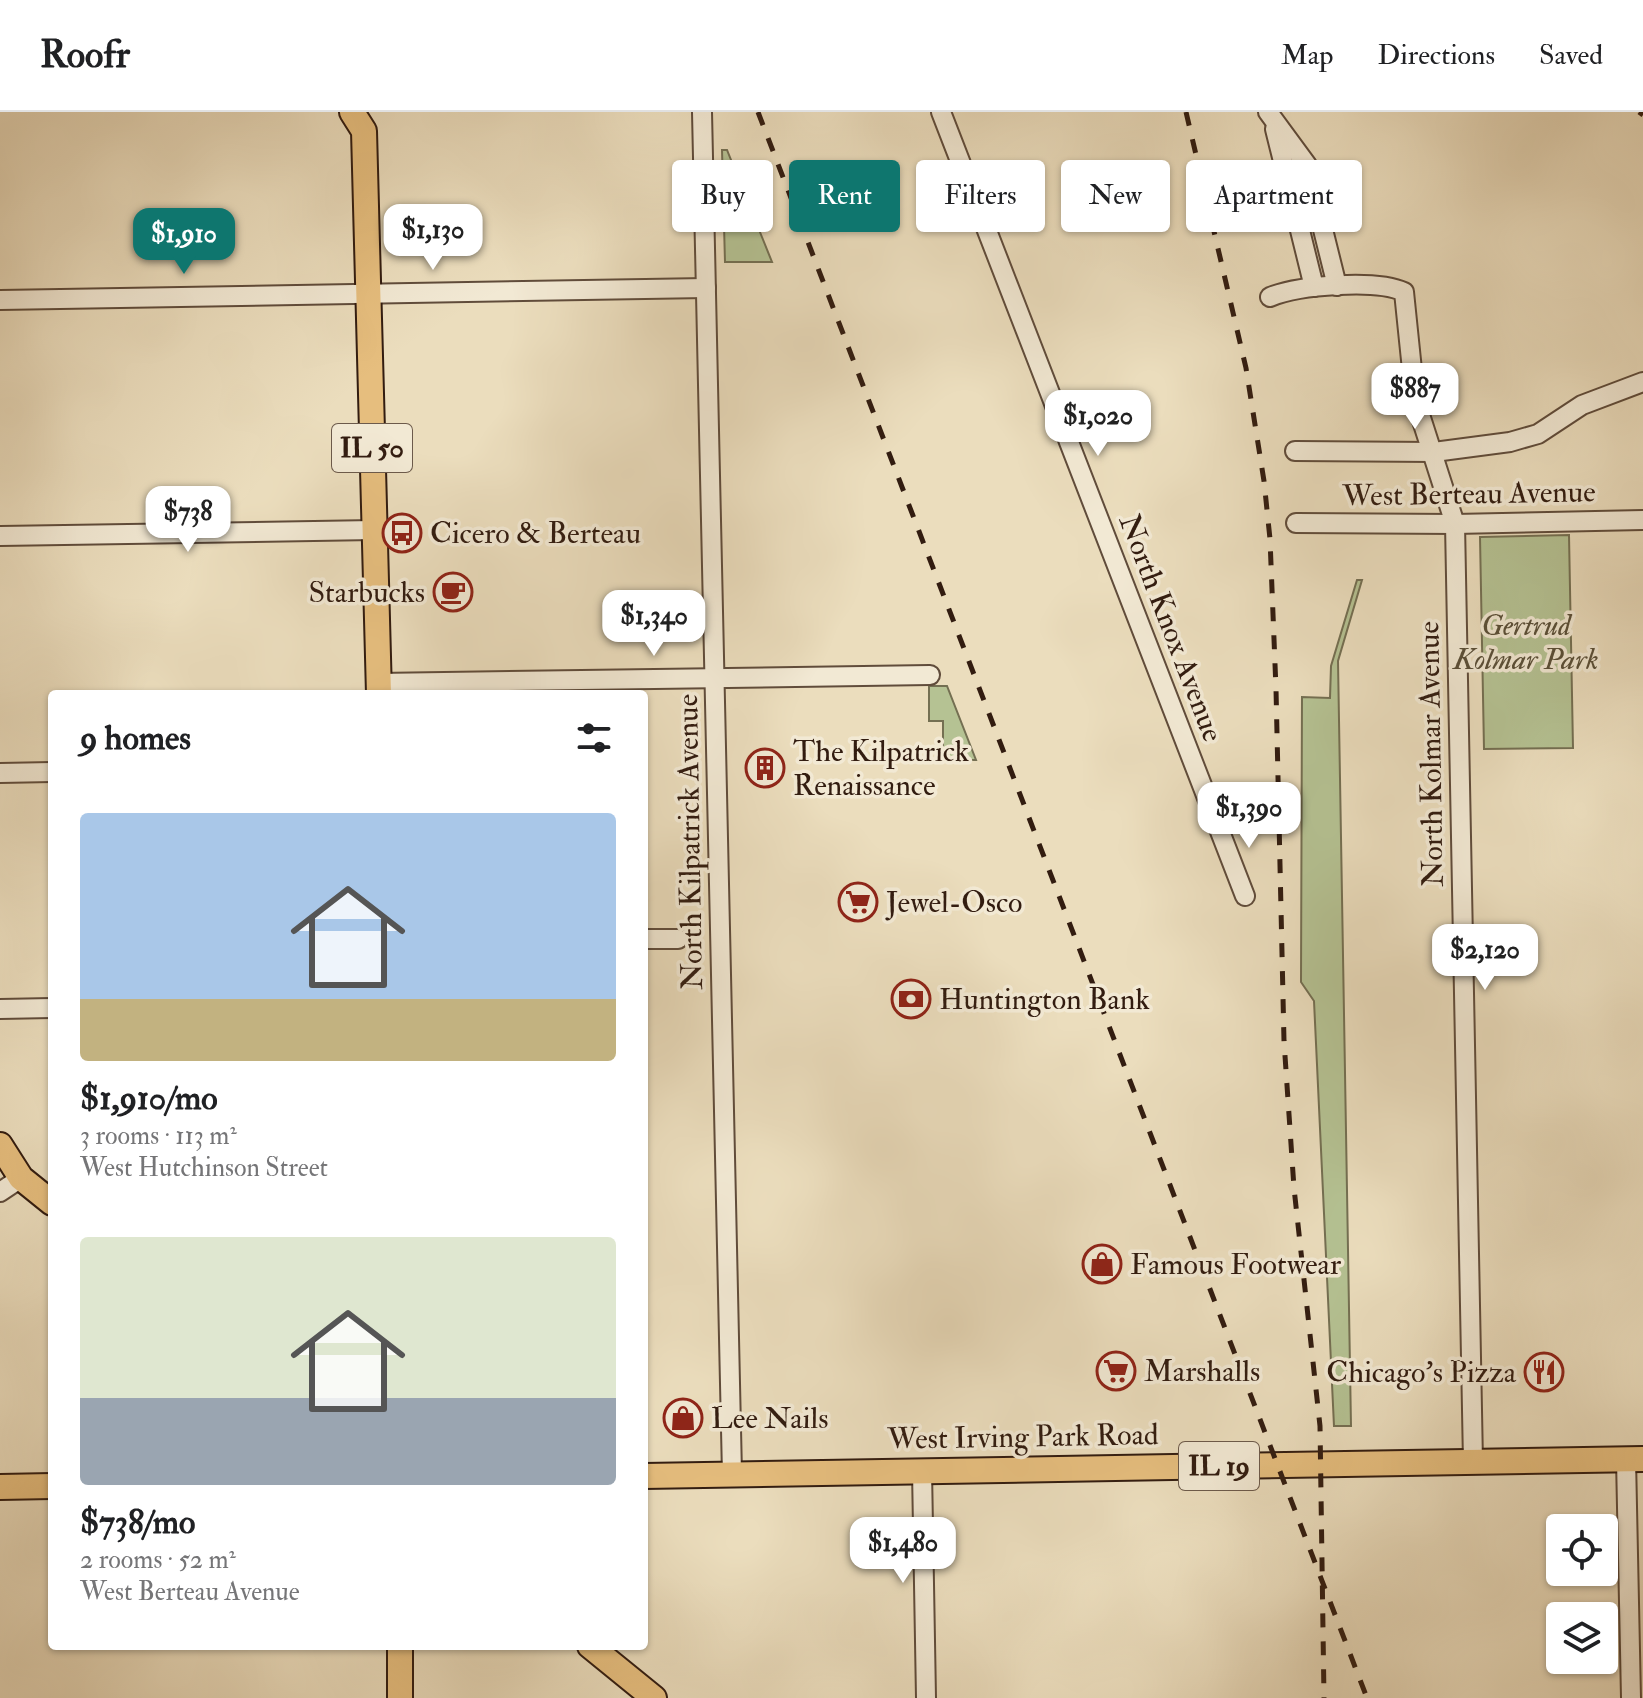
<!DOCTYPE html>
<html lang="en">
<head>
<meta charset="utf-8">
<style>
	:root { --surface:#fff; --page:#f6f6f6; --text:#202124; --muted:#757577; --line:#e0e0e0; --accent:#0f766e }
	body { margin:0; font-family:"IM FELL Double Pica",serif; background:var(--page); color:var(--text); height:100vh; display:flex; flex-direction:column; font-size:30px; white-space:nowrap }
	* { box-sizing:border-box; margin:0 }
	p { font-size:26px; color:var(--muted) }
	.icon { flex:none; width:44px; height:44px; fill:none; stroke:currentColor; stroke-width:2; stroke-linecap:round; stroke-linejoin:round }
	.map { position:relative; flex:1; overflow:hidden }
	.side { position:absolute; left:48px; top:578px; width:600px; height:960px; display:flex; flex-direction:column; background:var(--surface); border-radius:8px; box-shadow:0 2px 6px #0004 }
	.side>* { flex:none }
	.top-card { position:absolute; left:672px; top:48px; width:760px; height:72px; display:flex; gap:16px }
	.fabs { position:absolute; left:1546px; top:1402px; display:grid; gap:16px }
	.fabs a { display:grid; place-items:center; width:72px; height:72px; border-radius:8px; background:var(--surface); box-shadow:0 2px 6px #0004; font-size:40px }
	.price { position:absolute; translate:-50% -68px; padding:0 18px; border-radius:16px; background:#fff; color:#222; font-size:26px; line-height:52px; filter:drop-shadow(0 2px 4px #0008) }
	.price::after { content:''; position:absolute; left:50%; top:48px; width:24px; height:18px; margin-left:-12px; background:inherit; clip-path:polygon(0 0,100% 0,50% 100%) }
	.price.current { background:var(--accent); color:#fff }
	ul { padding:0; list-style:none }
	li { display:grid; align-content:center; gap:16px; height:424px; padding:0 32px }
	li span { display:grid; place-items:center; height:248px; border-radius:8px; color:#555 }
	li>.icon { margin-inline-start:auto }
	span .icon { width:144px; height:144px; fill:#fffc; stroke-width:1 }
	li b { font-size:34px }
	h2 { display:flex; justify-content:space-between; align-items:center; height:96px; padding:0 32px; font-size:34px }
	.pill { padding:0 28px; border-radius:8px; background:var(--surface); box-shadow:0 2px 6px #0004; font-size:28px; line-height:72px }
	.pill.current { background:var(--accent); color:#fff }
	header { display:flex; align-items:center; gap:48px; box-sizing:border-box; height:112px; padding:0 40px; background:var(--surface); border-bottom:2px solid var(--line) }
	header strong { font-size:38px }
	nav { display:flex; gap:44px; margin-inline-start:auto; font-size:28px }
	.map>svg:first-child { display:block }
	.green { fill:#b5c293; stroke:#746f52; stroke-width:2 }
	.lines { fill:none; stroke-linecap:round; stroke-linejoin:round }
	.minor-casing { stroke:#604c3b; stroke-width:22 }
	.major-casing { stroke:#321c10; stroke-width:28 }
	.minor { stroke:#f2e9d4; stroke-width:18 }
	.major { stroke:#e6be7e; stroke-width:24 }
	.rail { stroke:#321c10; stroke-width:5; stroke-dasharray:14 14; stroke-linecap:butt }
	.labels { text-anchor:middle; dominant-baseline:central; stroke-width:7; stroke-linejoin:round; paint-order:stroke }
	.shield { fill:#f2e9d4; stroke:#6c5a4b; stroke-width:2 }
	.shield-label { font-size:28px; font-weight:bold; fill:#321c10 }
	.street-label { font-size:30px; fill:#321c10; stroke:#f2e9d4 }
	.poi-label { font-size:30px; fill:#321c10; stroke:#f2e9d4; text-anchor:start }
	.park-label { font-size:30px; font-style:italic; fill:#594e37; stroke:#f2e9d4 }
</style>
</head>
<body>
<header>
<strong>Roofr</strong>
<nav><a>Map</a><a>Directions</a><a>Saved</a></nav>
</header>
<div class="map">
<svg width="1643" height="1586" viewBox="0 0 1643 1586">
	<rect width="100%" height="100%" fill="#ebddbd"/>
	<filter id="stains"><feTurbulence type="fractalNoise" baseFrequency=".0025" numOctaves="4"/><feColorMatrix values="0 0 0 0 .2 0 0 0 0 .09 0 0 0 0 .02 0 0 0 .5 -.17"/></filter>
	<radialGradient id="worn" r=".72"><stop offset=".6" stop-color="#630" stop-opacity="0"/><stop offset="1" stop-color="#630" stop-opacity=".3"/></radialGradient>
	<g class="green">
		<polygon points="722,38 727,38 772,150 725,150"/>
		<polygon points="1569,423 1573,636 1484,637 1480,425"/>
		<polygon points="1357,468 1362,468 1338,549 1351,1314 1334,1314 1314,889 1301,870 1302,585 1330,586 1331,554"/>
		<polygon points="929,574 947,574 976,648 943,648 943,609 929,609"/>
	</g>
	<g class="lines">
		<g class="minor-casing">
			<g id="minor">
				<polyline points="702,0 732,1362"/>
				<polyline points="941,0 1245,784"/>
				<polyline points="1268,0 1307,53 1337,174"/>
				<polyline points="1275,17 1314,175"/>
				<path d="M1270 185C1299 173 1377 167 1404 180L1415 287 1455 412 1473 1350"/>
				<polyline points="0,188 706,176"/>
				<polyline points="1295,339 1434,340 1510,330 1538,322 1582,293 1643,270"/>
				<polyline points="1296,411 1455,412 1643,408"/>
				<polyline points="0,424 374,418"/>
				<polyline points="378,571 930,563"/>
				<polyline points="0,661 52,660"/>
				<polyline points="644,827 678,827"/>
				<polyline points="0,897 52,896"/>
				<polyline points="0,1080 21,1066"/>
				<polyline points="1626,1347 1631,1586"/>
				<polyline points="922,1358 926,1586"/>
			</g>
		</g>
		<g class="major-casing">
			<g id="major">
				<polyline points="352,0 364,19 379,582"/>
				<polyline points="0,1033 21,1066 52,1091"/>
				<polyline points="644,1364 1643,1347"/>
				<polyline points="0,1375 52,1374"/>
				<polyline points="400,1534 400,1586"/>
				<polyline points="590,1534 654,1586"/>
			</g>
		</g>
		<use href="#minor" class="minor"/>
		<use href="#major" class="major"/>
		<g class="rail">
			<polyline points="758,0 1367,1586"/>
			<polyline points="1186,0 1246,256 1264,369 1270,427 1276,577 1284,929 1294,1076 1320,1314 1324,1586"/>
			<polyline points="1639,0 1643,3"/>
		</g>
	</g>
	<defs>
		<g id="bus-ring" transform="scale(2)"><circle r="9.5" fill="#f2e9d4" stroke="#8f2418" stroke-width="1.5"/><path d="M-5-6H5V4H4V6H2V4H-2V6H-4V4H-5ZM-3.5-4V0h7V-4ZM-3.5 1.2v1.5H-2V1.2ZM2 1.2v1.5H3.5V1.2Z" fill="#8f2418"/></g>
		<g id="cafe-ring" transform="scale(2)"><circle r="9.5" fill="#f2e9d4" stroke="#8f2418" stroke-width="1.5"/><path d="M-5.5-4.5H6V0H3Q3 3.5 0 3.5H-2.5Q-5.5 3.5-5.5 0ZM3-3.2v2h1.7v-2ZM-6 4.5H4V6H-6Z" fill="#8f2418"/></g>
		<g id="building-ring" transform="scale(2)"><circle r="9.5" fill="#f2e9d4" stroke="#8f2418" stroke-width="1.5"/><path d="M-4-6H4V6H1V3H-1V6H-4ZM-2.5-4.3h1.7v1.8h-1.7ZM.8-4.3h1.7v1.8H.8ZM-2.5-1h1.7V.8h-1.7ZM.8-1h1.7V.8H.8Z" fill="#8f2418"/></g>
		<g id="supermarket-ring" transform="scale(2)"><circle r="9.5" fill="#f2e9d4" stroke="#8f2418" stroke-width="1.5"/><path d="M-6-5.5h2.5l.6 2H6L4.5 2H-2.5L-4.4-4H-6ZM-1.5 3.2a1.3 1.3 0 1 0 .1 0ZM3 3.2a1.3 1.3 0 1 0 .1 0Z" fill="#8f2418"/></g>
		<g id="bank-ring" transform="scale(2)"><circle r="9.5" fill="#f2e9d4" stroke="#8f2418" stroke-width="1.5"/><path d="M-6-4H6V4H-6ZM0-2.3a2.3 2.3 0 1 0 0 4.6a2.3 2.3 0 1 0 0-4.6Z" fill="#8f2418"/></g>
		<g id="shop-ring" transform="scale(2)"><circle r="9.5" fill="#f2e9d4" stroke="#8f2418" stroke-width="1.5"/><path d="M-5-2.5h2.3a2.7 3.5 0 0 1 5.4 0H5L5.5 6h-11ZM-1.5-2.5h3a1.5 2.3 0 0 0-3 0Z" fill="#8f2418"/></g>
		<g id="restaurant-ring" transform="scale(2)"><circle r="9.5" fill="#f2e9d4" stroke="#8f2418" stroke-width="1.5"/><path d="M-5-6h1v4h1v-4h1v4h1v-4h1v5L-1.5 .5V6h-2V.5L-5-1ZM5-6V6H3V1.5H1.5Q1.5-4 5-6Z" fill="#8f2418"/></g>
	</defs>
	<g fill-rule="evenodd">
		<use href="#bus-ring" x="402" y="421"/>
		<use href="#cafe-ring" x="453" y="480"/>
		<use href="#building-ring" x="765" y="656"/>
		<use href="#supermarket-ring" x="858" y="790"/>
		<use href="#bank-ring" x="911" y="887"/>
		<use href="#shop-ring" x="1102" y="1152"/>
		<use href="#supermarket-ring" x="1116" y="1259"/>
		<use href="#restaurant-ring" x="1544" y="1260"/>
		<use href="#shop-ring" x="683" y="1306"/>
	</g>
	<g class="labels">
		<g class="shield">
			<rect x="332" y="312" width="80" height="48" rx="6"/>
			<rect x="1179" y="1330" width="80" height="48" rx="6"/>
		</g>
		<g class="shield-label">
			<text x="372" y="336">IL 50</text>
			<text x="1219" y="1354">IL 19</text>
		</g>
		<g class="street-label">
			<text transform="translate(1469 382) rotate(-1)">West Berteau Avenue</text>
			<text transform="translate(1171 516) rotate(69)">North Knox Avenue</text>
			<text transform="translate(1431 642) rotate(-91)">North Kolmar Avenue</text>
			<text transform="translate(690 730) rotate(-91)">North Kilpatrick Avenue</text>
			<text transform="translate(1023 1325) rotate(-1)">West Irving Park Road</text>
		</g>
		<g class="poi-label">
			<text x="430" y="421">Cicero &amp; Berteau</text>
			<text x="425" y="480" text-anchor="end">Starbucks</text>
			<text x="793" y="639">The Kilpatrick<tspan x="793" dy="34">Renaissance</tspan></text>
			<text x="886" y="790">Jewel-Osco</text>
			<text x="939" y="887">Huntington Bank</text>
			<text x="1130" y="1152">Famous Footwear</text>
			<text x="1144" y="1259">Marshalls</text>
			<text x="1516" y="1260" text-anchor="end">Chicago's Pizza</text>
			<text x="711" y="1306">Lee Nails</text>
		</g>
		<g class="park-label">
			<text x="1526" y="513">Gertrud<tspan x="1526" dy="34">Kolmar Park</tspan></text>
		</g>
	</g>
	<rect width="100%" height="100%" filter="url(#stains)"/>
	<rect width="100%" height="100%" fill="url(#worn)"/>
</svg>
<div class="fabs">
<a><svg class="icon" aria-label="locate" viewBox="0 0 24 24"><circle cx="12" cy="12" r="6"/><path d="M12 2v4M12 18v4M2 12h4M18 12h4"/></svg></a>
<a><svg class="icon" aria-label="layers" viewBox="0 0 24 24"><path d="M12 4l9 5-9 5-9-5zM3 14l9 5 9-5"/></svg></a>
</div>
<b class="price" style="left:433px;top:160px">$1,130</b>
<b class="price current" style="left:184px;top:164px">$1,910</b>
<b class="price" style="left:1415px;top:319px">$887</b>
<b class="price" style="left:1098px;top:346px">$1,020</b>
<b class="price" style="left:188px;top:442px">$738</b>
<b class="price" style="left:654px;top:546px">$1,340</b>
<b class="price" style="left:1249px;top:738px">$1,390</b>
<b class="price" style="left:1485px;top:880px">$2,120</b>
<b class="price" style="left:903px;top:1473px">$1,480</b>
<div class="top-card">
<a class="pill">Buy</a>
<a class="pill current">Rent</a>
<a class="pill">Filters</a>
<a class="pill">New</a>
<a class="pill">Apartment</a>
</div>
<section class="side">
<h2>9 homes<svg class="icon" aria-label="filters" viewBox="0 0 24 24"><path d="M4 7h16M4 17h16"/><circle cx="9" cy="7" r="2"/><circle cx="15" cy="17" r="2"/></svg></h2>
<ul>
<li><span style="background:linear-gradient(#a9c7e8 75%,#c2b280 0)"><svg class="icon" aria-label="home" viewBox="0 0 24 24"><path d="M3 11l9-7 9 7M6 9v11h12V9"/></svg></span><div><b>$1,910/mo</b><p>3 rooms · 113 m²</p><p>West Hutchinson Street</p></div></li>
<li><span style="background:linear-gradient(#dfe7d0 65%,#9aa5b1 0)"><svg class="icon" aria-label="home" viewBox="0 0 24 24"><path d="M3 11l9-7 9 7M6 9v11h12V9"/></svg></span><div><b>$738/mo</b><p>2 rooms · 52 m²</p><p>West Berteau Avenue</p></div></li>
</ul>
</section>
</div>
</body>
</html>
